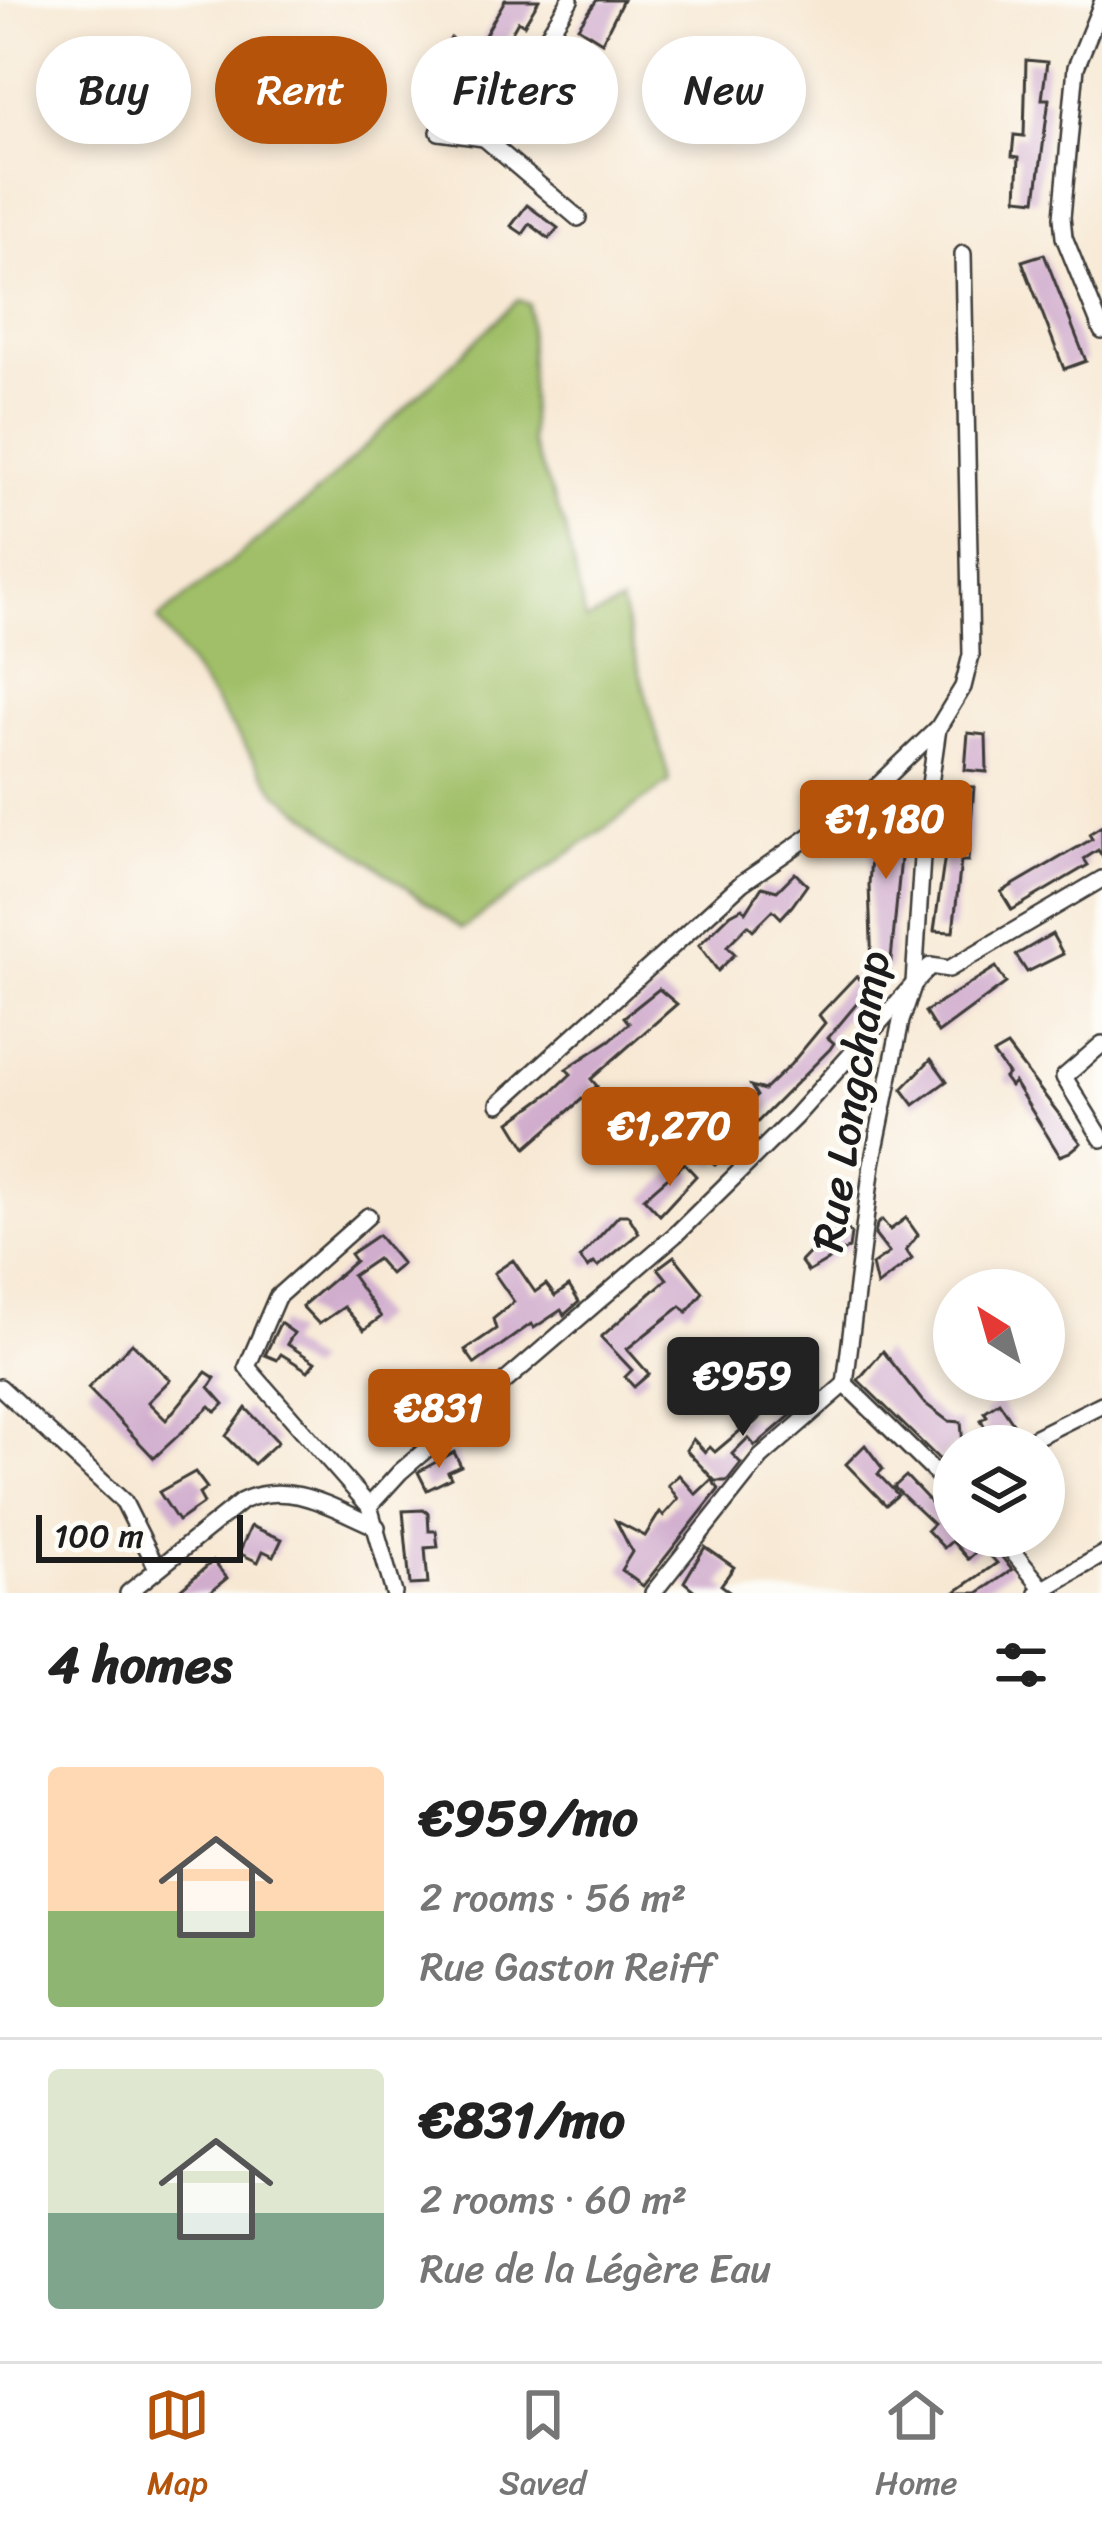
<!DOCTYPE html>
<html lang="en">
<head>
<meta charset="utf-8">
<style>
	:root { --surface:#fff; --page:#f2f2f2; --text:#222; --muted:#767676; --line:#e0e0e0; --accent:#b45309 }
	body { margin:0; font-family:Sriracha,sans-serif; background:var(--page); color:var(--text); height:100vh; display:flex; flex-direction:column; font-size:45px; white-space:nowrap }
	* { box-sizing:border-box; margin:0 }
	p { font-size:39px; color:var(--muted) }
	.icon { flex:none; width:66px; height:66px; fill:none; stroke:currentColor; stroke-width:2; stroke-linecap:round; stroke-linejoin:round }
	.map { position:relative; height:1593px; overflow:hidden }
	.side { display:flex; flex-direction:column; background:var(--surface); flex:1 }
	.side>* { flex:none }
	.hud { position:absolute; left:36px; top:36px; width:1032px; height:108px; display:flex; gap:24px }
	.needle { width:78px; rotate:323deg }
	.tools { position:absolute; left:933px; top:1269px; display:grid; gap:24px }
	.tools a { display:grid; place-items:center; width:132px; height:132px; border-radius:50%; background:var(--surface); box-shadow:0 6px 18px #0003; font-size:60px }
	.scale { position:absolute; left:36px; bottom:30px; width:207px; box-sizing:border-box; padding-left:12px; border:6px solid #1c1c1c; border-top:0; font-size:33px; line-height:42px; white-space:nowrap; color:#1c1c1c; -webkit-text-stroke:9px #fdfcf7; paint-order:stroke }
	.price { position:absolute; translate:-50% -102px; padding:0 27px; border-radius:12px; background:var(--accent); color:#fff; font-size:39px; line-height:78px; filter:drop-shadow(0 3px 6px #0008) }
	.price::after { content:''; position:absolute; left:50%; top:72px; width:36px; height:27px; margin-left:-18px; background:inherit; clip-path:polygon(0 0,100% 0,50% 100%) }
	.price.selected { background:#222; color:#fff }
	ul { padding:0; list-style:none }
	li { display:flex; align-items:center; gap:36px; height:300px; padding:0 48px }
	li+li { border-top:3px solid var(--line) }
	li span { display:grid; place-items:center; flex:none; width:336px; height:240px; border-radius:12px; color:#555 }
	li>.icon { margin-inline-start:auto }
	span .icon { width:144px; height:144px; fill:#fffc; stroke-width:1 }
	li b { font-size:51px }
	h2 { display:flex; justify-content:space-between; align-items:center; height:144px; padding:0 48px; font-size:51px }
	.tag { padding:0 42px; border-radius:54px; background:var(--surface); box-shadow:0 6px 18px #0003; font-size:42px; line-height:108px }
	.tag.selected { background:var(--accent); color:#fff }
	.dock { display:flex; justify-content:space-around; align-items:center; height:168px; border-top:3px solid var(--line); background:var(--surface); font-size:33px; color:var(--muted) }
	.dock a { display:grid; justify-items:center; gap:6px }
	.dock .selected { color:var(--accent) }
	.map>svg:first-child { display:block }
	.green { fill:#a0bf67; stroke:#5e6e42; stroke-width:3 }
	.building { fill:#d0accd }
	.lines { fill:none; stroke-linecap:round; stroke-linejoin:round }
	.street-casing { stroke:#3d3b37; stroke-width:20 }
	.street { stroke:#fff; stroke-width:15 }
	.labels { text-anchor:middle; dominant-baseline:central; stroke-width:9; stroke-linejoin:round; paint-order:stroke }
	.street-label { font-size:45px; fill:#1c1c1c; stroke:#fdfcf7 }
</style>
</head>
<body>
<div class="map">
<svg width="1102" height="1593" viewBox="0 0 1102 1593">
	<rect width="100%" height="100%" fill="#fdfcf7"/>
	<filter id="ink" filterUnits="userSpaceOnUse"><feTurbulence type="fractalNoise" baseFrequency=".00833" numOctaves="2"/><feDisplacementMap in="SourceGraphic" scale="24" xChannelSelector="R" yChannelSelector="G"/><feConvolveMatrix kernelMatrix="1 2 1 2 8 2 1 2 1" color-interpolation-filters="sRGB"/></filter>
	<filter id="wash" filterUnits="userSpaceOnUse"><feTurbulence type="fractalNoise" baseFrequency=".004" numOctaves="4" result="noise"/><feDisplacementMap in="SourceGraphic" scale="48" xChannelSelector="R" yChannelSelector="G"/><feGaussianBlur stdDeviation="2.7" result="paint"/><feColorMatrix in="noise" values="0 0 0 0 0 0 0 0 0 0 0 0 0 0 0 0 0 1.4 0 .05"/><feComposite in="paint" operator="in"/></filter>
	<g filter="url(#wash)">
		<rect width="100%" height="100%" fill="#f7e8d3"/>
		<polygon class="green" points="518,300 529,304 531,442 565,527 586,621 621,603 670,782 462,929 277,793 158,619 310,499"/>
		<g id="blocks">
			<g class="building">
				<polygon points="505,0 539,0 524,25 518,21 482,85 439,57 451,38 474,54"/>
				<polygon points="597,0 623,0 602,42 578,27"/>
				<polygon points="1026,60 1047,62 1042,99 1049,99 1036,200 1017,198 1019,157 1012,156 1014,135 1024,136"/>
				<polygon points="553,78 571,90 560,107 550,101 525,139 510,129 526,105 533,109"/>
				<polygon points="527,205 558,228 549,239 530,224 523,234 511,226"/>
				<polygon points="1044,254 1086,361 1064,369 1022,261"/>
				<polygon points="968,733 986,735 987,772 965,770"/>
				<polygon points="955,786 974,787 968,861 961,861 953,932 934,931"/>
				<polygon points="889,795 907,797 890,970 872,969 869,885 873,830 886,831"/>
				<polygon points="1102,826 1102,856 1098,850 1084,859 1088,865 1012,910 1001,892 1092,839 1089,834"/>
				<polygon points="795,873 807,885 792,906 781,918 773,910 753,930 748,925 727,946 735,954 718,971 699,945 731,914 742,908 746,912 762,887 777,891"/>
				<polygon points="1052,934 1063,954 1027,972 1016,955"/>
				<polygon points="996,967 1006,983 938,1033 925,1012"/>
				<polygon points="856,976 870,988 828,1038 834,1043 830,1049 715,1165 702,1156 693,1146 757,1096 751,1086 764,1090 791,1064 825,1023 819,1015"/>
				<polygon points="659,989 677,1004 591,1079 597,1086 526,1148 510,1122 554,1090 571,1074 566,1069 610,1040 629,1023 624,1017"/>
				<polygon points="1007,1046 1081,1143 1070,1152 1060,1156 1014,1082 1010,1086 1004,1078 1008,1074 993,1054"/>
				<polygon points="931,1059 947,1081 914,1105 902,1089"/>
				<polygon points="684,1163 696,1176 660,1215 644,1198"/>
				<polygon points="619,1215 628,1215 639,1233 598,1267 594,1263 588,1268 580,1258"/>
				<polygon points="906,1218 918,1235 906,1250 912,1259 877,1286 872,1265 889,1253 875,1235 877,1224 882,1220 890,1230"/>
				<polygon points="841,1220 851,1234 849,1248 808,1272 801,1262"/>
				<polygon points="378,1235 402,1264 390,1274 377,1259 352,1276 381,1317 364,1330 344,1307 319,1324 302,1306 355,1261 350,1254"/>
				<polygon points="674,1256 703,1292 687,1312 681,1306 627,1349 649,1374 634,1387 625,1377 632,1370 601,1337 667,1279 658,1268"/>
				<polygon points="513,1260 535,1292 546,1284 555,1296 569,1286 579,1302 564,1315 561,1310 534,1328 531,1324 475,1364 465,1350 496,1329 493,1319 514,1302 494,1273"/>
				<polygon points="280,1323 294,1333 287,1344 315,1362 308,1371 281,1354 277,1360 265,1355"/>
				<polygon points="132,1343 170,1380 148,1402 166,1420 206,1372 215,1378 209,1387 224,1404 216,1412 210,1406 154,1458 88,1388"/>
				<polygon points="883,1351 923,1402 948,1421 961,1422 963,1446 954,1446 940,1460 858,1380"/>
				<polygon points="798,1395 804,1404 755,1446 748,1438 732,1454 741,1463 727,1481 715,1481 686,1450 693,1439 705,1452 710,1447 715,1452 741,1430 734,1421 746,1412 754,1423 777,1402"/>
				<polygon points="999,1402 1013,1423 979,1446 966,1446 986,1429 981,1420 987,1416 984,1412"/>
				<polygon points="246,1408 278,1442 254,1464 226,1436"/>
				<polygon points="865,1445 883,1469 878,1474 898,1495 886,1505 846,1464"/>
				<polygon points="454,1452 461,1466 448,1472 451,1478 427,1490 418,1472"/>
				<polygon points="195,1472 207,1488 199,1494 204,1503 178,1521 159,1492"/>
				<polygon points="679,1475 696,1494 711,1480 719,1489 643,1586 621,1570 632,1552 616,1521 645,1536 660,1512 663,1516 678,1499 668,1485"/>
				<polygon points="906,1476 943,1515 954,1519 954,1536 968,1536 980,1548 968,1559 952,1541 944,1548 927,1530 933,1524 894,1487"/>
				<polygon points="423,1510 428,1513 429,1531 436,1531 438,1547 425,1548 428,1584 410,1585 403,1511"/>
				<polygon points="251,1526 282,1539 274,1556 263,1551 258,1562 239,1553"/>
				<polygon points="988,1539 1012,1570 978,1593 954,1593 997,1563 982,1547"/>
				<polygon points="705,1547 734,1567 721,1585 732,1593 697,1593 684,1582"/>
				<polygon points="213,1561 227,1578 209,1593 176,1593"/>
			</g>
		</g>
	</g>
	<g filter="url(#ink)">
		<use href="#blocks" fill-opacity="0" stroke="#3d3b37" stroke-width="3"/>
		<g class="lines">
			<g class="street-casing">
				<g id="street">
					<polyline points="1102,3 1076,67 1062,217 1064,237 1102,331"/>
					<polyline points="439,132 484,138 570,0"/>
					<polyline points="484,138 578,218"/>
					<polyline points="1102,1044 1064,1077 1102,1139"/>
					<polyline points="499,1104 742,883 865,798 938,728"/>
					<polyline points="368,1216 277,1297 247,1367 369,1506 394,1593"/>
					<polyline points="845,1384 872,1164 901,1021 914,983 924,826 938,728 963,687 971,655 963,254"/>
					<polyline points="845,1384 954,1491"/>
					<polyline points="0,1387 124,1502 157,1568"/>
					<polyline points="1018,1446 1102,1404"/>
					<polyline points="369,1506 400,1472 675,1235 795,1117 930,966 949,969 1102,879"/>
					<polyline points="1000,1536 1043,1589"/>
					<path d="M128 1593 242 1501C290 1479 332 1508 377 1527"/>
					<polyline points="653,1593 761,1457 845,1384"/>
					<polyline points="1037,1593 1102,1555"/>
				</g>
			</g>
			<use href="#street" class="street"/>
		</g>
	</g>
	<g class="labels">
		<g class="street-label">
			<text transform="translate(851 1101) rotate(-81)">Rue Longchamp</text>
		</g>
	</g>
</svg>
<div class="tools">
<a><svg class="needle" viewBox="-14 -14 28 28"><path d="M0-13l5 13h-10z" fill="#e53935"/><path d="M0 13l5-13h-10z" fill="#767676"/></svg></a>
<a><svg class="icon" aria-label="layers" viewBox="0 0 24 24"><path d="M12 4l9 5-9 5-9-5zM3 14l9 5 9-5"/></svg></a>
</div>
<div class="scale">100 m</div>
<b class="price" style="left:886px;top:882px">€1,180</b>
<b class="price" style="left:670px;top:1189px">€1,270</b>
<b class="price selected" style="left:743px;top:1439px">€959</b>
<b class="price" style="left:439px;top:1471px">€831</b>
<div class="hud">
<a class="tag">Buy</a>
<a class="tag selected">Rent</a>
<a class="tag">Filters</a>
<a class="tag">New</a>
</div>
</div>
<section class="side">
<h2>4 homes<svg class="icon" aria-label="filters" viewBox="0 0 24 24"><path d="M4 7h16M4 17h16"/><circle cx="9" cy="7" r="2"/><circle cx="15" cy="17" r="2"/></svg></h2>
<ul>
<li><span style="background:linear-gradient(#ffd9b3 60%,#8fb573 0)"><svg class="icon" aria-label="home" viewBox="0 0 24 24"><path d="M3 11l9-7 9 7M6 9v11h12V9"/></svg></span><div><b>€959/mo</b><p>2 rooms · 56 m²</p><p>Rue Gaston Reiff</p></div></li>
<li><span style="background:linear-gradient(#dfe7d0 60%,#7fa58c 0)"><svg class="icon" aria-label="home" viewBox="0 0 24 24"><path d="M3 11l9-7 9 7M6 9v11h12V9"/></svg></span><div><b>€831/mo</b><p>2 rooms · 60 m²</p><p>Rue de la Légère Eau</p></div></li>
</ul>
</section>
<nav class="dock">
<a class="selected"><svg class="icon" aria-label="map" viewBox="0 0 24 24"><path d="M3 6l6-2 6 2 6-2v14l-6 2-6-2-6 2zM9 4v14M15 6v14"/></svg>Map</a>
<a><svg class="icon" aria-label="saved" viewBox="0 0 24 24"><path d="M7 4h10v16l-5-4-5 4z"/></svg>Saved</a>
<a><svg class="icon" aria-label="home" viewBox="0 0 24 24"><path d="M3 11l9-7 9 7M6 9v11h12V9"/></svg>Home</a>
</nav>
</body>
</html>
